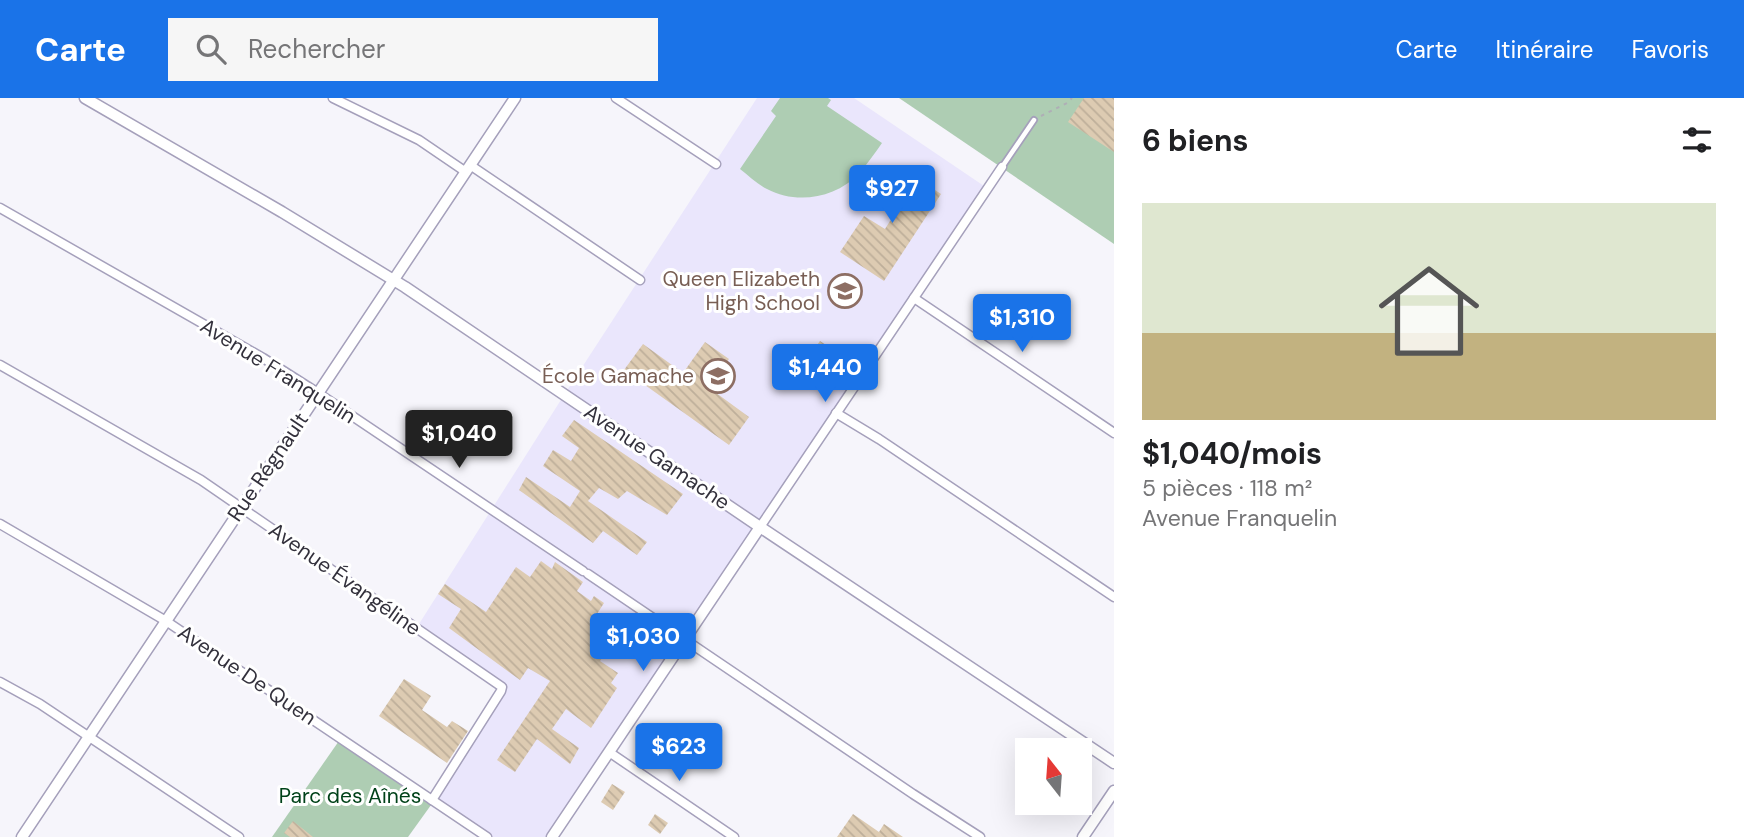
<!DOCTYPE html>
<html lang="fr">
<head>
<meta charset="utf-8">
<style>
	:root { --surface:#fff; --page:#f6f6f6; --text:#202124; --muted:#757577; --accent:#1a73e8 }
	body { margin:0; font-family:"DM Sans",sans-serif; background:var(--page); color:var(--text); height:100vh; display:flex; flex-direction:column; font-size:26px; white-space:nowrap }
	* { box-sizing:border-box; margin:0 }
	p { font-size:23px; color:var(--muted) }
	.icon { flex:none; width:38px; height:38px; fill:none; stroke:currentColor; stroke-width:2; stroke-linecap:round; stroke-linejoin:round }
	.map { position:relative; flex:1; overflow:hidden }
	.sheet { display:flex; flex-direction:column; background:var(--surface); width:630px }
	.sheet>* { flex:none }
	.needle { width:46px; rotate:343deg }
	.buttons { position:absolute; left:1015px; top:640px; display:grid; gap:14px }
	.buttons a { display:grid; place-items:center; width:77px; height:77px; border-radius:0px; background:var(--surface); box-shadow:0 7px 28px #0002; font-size:35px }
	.price { position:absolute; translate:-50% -60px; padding:0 16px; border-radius:7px; background:var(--accent); color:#fff; font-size:23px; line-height:46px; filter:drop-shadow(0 2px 4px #0008) }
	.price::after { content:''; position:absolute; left:50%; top:42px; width:21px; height:16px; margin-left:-10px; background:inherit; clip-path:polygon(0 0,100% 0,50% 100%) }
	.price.active { background:#222; color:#fff }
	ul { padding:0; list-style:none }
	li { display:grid; align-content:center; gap:14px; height:371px; padding:0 28px }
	li span { display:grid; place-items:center; height:217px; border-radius:0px; color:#555 }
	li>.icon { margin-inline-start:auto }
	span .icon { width:126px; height:126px; fill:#fffc; stroke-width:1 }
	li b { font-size:30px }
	h2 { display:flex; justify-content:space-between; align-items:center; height:84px; padding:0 28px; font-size:30px }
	header { display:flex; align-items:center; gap:42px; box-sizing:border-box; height:98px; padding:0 35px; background:var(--accent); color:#fff }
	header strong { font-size:33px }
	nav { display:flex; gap:38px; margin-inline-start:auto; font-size:24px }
	.search { width:490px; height:63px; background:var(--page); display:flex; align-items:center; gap:18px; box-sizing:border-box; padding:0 24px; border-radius:0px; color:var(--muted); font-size:26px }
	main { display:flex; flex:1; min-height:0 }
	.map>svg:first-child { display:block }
	.built { fill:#eae6fc }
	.park { fill:#aecdb3 }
	.building { fill:url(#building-back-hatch) }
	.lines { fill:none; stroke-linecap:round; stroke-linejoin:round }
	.service-casing { stroke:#a5a0bb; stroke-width:8 }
	.minor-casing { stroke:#a5a0bb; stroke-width:11 }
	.tertiary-casing { stroke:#a5a0bb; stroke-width:13 }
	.path { stroke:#afaeb6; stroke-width:2; stroke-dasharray:3.5 5; stroke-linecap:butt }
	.service { stroke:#fff; stroke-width:4.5 }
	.minor { stroke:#fff; stroke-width:8 }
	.tertiary { stroke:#fff; stroke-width:10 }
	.labels { text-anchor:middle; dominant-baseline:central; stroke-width:6; stroke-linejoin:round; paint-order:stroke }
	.education-label { font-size:21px; fill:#785e54; stroke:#fff; text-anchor:end }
	.street-label { font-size:21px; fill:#33313c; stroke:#fff }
	.park-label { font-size:21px; fill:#004219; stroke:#fff }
</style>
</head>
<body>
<header>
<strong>Carte</strong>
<div class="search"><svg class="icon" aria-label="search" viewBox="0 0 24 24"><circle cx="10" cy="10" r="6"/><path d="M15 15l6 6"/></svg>Rechercher</div>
<nav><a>Carte</a><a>Itinéraire</a><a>Favoris</a></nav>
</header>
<main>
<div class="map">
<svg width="1114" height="739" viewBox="0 0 1114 739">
	<defs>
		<pattern id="building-back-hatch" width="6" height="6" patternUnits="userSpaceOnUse" patternTransform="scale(1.75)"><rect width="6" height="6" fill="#ddcbb2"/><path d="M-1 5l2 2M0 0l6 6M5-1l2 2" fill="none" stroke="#beaf9a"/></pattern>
	</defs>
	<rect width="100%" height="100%" fill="#f6f5fb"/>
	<polygon class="built" points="757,0 854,0 987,90 552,739 487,739 432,702 502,589 419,526 564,297"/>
	<g class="park">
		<path d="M780 0H828L831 2 827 8 882 45C875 55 867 66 859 76 835 100 797 107 767 91 757 86 749 78 740 71L776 18 771 13Z"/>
		<polygon points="899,0 1114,0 1114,146"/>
		<polygon points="341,640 431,707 408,739 272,739"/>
	</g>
	<g class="building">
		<polygon points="1084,0 1114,0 1114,54 1068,24"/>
		<polygon points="899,68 941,96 884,183 840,154 864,118 885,131 900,107 881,95"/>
		<polygon points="820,243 841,257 831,273 809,258"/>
		<polygon points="705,244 729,261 708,289 749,319 729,347 624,272 643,246 683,275"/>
		<polygon points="574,322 683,396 667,417 627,393 618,401 599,390 588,403 647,444 637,457 603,433 593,445 519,392 526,379 570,409 580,393 543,368 553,352 571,363 579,350 562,338"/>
		<polygon points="541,463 552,471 555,464 583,484 577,493 591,503 594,498 604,505 595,519 619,536 600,563 618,575 611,585 617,590 591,630 566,611 552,631 579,650 570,666 537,641 515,674 497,662 550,583 528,570 520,582 449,530 461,511 438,496 445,486 486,514 516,469 530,479"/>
		<polygon points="404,581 431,598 422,612 447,629 452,623 468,633 447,665 379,618"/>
		<polygon points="612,686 625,694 613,712 601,704"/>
		<polygon points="655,716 668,725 660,736 648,727"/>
		<polygon points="853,716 879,734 884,726 903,739 837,739"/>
		<polygon points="293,723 313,739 290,739 284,735"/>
	</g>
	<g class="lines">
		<g class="service-casing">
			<polyline id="service" points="1002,69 1034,22"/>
		</g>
		<g class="minor-casing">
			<g id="minor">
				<polyline points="333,0 419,42 466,74"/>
				<polyline points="616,0 716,66"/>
				<polyline points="470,67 640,182"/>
				<polyline points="0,110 263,260 318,295 583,473"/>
				<polyline points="914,200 1114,335"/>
				<polyline points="0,267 201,382 502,589 501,593 432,702"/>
				<polyline points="836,315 879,341 1114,499"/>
				<polyline points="0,426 166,523 487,739"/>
				<polyline points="760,429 1002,69"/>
				<polyline points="588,476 913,696 980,739"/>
				<polyline points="0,584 40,606 239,739"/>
				<polyline points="609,654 734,739"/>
			</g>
		</g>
		<g class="tertiary-casing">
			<g id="tertiary">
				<polyline points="85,0 282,114 405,189 760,429 1114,665"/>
				<polyline points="22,739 515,0"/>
				<polyline points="552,739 760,429"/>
				<polyline points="1083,739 1114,693"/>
			</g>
		</g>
		<polyline class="path" points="1041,18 1067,5 1072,0"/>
		<use href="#service" class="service"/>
		<use href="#minor" class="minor"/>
		<use href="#tertiary" class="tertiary"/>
	</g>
	<defs>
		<g id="school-ring" transform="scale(1.75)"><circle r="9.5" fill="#fff" stroke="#8d6e63" stroke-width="1.5"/><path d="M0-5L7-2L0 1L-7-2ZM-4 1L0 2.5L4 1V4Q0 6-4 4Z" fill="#8d6e63"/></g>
	</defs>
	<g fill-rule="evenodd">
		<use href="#school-ring" x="845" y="193"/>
		<use href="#school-ring" x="718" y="278"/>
	</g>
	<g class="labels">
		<g class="education-label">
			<text x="820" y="181">Queen Elizabeth<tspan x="820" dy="24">High School</tspan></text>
			<text x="694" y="278">École Gamache</text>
		</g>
		<g class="street-label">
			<text transform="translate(278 273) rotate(32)">Avenue Franquelin</text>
			<text transform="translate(657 359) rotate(34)">Avenue Gamache</text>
			<text transform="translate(268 369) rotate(-56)">Rue Régnault</text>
			<text transform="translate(345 481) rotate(35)">Avenue Évangéline</text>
			<text transform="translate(247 577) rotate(34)">Avenue De Quen</text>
		</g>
		<g class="park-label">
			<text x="350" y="698">Parc des Aînés</text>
		</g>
	</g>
</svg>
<div class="buttons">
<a><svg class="needle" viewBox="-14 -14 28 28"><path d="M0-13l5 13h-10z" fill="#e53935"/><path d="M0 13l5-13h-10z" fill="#757577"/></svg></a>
</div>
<b class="price" style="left:892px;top:127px">$927</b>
<b class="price" style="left:1022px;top:256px">$1,310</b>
<b class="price" style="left:825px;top:306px">$1,440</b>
<b class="price active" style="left:459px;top:372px">$1,040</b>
<b class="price" style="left:643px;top:575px">$1,030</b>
<b class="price" style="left:679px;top:685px">$623</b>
</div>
<section class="sheet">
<h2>6 biens<svg class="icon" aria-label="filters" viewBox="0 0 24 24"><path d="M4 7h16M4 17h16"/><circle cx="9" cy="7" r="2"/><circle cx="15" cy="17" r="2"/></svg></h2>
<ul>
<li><span style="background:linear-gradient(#dfe7d0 60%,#c2b280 0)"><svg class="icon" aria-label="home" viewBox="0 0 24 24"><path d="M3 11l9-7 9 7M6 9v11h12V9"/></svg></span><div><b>$1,040/mois</b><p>5 pièces · 118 m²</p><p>Avenue Franquelin</p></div></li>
</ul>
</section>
</main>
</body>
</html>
